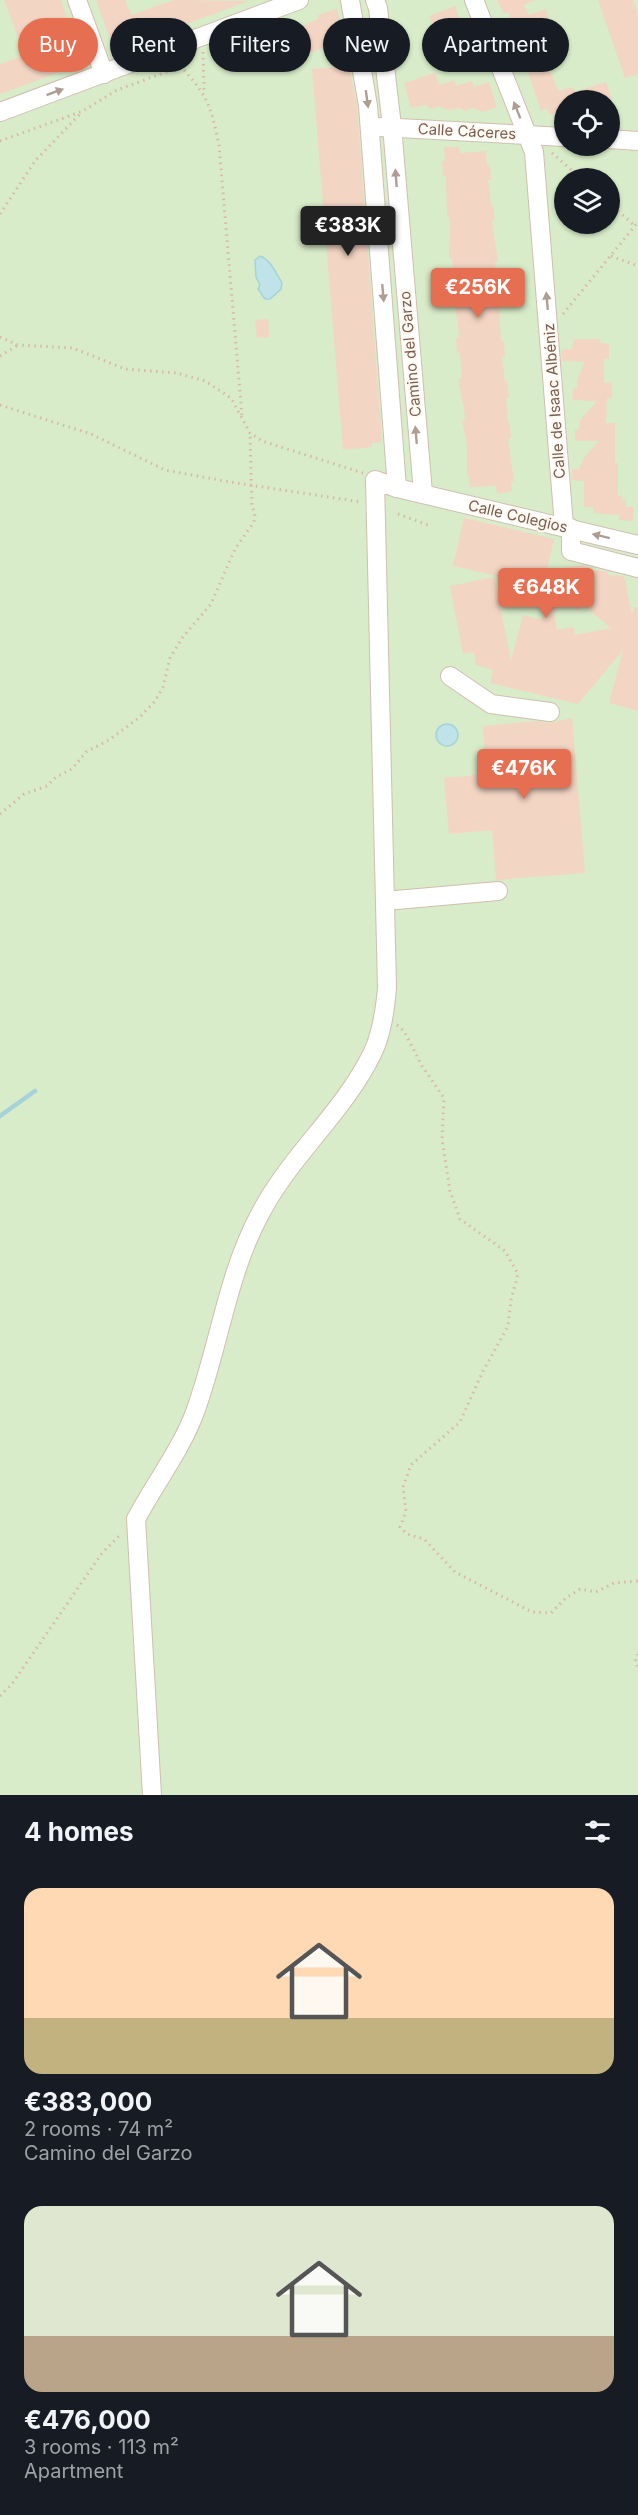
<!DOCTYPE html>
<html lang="en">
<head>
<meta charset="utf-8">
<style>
	:root { --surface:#171b24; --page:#20242c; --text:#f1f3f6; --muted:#9ea1a6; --accent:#e76f51 }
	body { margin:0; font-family:Inter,sans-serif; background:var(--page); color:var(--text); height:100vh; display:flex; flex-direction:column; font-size:22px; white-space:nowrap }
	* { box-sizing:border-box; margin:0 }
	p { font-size:20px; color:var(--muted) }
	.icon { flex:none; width:33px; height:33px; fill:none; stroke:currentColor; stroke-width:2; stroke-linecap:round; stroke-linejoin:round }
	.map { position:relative; height:1795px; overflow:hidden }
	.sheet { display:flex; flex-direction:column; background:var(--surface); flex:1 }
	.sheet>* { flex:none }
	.banner { position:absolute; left:18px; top:18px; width:603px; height:54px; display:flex; gap:12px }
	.controls { position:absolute; left:554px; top:90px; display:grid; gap:12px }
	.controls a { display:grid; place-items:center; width:66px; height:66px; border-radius:50%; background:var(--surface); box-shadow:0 2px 4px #0004; font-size:30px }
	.price { position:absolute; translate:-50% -51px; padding:0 14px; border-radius:6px; background:var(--accent); color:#fff; font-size:20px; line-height:39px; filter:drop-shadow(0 2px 3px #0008) }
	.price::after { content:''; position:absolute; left:50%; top:36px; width:18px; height:14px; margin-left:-9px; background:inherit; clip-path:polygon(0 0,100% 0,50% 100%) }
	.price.on { background:#222; color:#fff }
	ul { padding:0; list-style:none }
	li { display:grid; align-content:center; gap:12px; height:318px; padding:0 24px }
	li span { display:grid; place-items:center; height:186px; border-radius:18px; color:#555 }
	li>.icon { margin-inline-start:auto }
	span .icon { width:108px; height:108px; fill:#fffc; stroke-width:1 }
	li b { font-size:26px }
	h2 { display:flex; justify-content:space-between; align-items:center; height:72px; padding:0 24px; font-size:26px }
	.pill { padding:0 21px; border-radius:27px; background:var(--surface); box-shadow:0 2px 4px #0004; font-size:21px; line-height:54px }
	.pill.on { background:var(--accent); color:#fff }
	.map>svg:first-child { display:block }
	.green { fill:#d8ecc9; fill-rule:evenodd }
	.water { fill:#bfe3e8; stroke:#a5d3da; stroke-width:1.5 }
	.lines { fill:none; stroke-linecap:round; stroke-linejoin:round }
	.stream { stroke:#a5d3da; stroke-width:4.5 }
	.building { fill:#f3d5c3; fill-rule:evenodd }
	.minor-casing { stroke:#d1beb0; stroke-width:20 }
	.path { stroke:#d9b8a5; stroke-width:3; stroke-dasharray:1.5 4.5; stroke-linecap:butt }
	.minor { stroke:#fff; stroke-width:18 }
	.oneway { fill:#af9d94 }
	.labels { text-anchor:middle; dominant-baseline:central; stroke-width:4.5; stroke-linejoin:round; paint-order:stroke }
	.street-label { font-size:15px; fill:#7a5c4d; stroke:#fffaf3 }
</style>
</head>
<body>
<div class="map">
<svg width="638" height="1795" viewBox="0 0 638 1795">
	<rect width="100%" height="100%" fill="#fdf6ec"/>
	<path class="green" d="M0 0H638V1795H0ZM564 100H609V146H564ZM564 178H609V224H564Z"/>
	<g class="water">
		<path d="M260 256C271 260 276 273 282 283L281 289 270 299H265L258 289 260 285 256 277 255 260Z"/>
		<circle cx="447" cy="735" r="11"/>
	</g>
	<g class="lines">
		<polyline class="stream" points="0,1116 35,1091"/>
	</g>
	<g class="building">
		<polygon points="4,0 61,0 84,63 0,94 0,64 25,55"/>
		<polygon points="96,0 125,0 131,15 174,0 249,1 114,50"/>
		<polygon points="497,0 536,0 524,5 529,15 546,9 554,37 539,43 558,91 573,87 575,92 606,82 612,100 564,100 564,109 560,112 550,115 547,108 541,111 508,12 504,14"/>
		<polygon points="598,0 633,0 638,16 638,74 625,78"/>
		<polygon points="455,6 465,37 433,50 425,31 434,28 429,16"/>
		<polygon points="337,9 345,40 309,53 300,27 319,18 318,15"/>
		<polygon points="341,67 341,71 350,70 357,107 382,442 372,443 372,447 343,450 312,69"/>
		<polygon points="435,73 439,85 454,80 456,86 472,81 474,87 489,82 497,107 483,112 473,108 465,111 460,108 448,110 438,106 431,109 425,105 411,108 404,83"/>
		<polygon points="444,147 459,147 460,153 486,151 487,165 490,164 491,180 488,180 491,205 493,205 494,213 495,220 492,221 498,261 495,262 497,287 499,287 500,327 501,341 504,341 505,357 502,357 505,382 507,382 509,398 506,398 508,423 510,423 511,438 508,439 514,481 511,482 512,491 497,494 496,486 470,487 469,476 467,476 467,447 462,420 465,419 464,408 459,386 459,379 462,378 460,353 457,353 456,338 459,338 458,325 451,284 454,283 452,258 449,258 450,229 449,217 447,217 446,176 443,176 442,161 445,161"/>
		<polygon points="268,319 269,337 257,338 255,320"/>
		<polygon points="574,339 601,339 600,343 609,344 609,359 604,359 604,383 612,382 612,398 607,398 606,423 615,423 615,463 618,463 618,496 622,495 622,500 626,500 626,507 633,507 633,521 619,520 619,515 593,513 593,507 584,507 584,481 572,480 572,469 579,469 583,459 599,441 575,441 575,429 579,429 580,420 597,401 572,400 573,388 577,388 577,380 585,362 562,361 561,350 572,349"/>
		<path d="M464 518 554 539 547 570 582 565 591 568V571L598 570 608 572V575L624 576 632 615 634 607H638V711L609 703 623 650 578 704 490 683 493 670 476 665 474 652 463 654 450 586 494 577 511 660 523 615 542 620 550 591 551 599 558 590 453 566ZM565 601 578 611 583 605 611 628 575 635 573 627 557 630 554 614Z"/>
		<polygon points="572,718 585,873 496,880 492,830 449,834 444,778 487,774 483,726 535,721 549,723"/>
	</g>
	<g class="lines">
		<g class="minor-casing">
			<g id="minor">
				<polyline points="77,0 104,74"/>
				<polyline points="350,0 368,106 397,488"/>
				<polyline points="375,0 378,8 392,126 423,493"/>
				<polyline points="474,0 534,152 564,526"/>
				<polyline points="0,112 299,0"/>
				<polyline points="380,127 564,137"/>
				<polyline points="609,139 638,141"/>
				<polyline points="571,528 571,551 638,568"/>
				<polyline points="450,676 491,704 550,712"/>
				<polyline points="385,901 498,891"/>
				<path d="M152 1795 136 1519C155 1483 181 1450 195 1412 219 1347 227 1275 260 1214 290 1156 343 1113 372 1054 382 1034 385 1010 387 988L375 480 397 488 638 545"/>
			</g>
		</g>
		<g class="path">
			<polyline points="203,52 204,90"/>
			<path d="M176 61C206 94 210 101 219 145L242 416"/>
			<polyline points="0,141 83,111 117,90 172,70 180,65"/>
			<polyline points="552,153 578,176"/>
			<polyline points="576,178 584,173 593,178"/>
			<polyline points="609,203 635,226"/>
			<polyline points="0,214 35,161 81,113"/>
			<polyline points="611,256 638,266"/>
			<polyline points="563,314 638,222"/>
			<polyline points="0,337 18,345 73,348 125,369 177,373 205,381 231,398 250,433 262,441 363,473"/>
			<polyline points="0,356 18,345"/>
			<polyline points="0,405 91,434 165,470 230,482 361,502"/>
			<polyline points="398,514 428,525"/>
			<polyline points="0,814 24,794 47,786 56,777 72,769 86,752 109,740 140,717 155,701 163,687 170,658 182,638 211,604 235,549 254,522 255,513 252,507 250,434"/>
			<polyline points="397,1025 404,1031 422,1066 444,1098 442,1139 450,1191 460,1219 505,1251 518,1274 511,1300 508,1326 482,1373 460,1422 411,1465 403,1487 406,1512 400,1527 407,1534 424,1539 455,1572 532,1612 551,1613 566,1598 580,1589 596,1592 614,1583 638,1581"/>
			<polyline points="638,1654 635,1661 638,1667"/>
			<polyline points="0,1696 12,1684 102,1553 121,1534"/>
		</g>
		<use href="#minor" class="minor"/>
	</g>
	<defs><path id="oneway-solid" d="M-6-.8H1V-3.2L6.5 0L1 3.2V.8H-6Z" transform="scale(1.5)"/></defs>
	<g class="oneway">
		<use href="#oneway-solid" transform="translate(55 92) rotate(-20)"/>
		<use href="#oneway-solid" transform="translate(367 99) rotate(82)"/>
		<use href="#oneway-solid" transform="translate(517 110) rotate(-112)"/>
		<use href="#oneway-solid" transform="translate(396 178) rotate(-94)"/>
		<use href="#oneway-solid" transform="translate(383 293) rotate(85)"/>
		<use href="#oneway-solid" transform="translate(547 301) rotate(-95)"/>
		<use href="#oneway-solid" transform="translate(416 435) rotate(-95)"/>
		<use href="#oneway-solid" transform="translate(601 536) rotate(-166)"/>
	</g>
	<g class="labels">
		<g class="street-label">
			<text transform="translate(467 131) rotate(3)">Calle Cáceres</text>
			<text transform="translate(410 354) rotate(-95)">Camino del Garzo</text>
			<text transform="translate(554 401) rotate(-94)">Calle de Isaac Albéniz</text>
			<text transform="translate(518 516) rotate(13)">Calle Colegios</text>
		</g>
	</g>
</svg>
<div class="controls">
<a><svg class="icon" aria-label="locate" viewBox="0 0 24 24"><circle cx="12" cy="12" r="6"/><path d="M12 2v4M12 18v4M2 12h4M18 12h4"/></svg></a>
<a><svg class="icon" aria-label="layers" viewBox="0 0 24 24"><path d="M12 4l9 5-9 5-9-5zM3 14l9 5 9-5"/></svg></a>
</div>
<b class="price on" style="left:348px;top:257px">€383K</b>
<b class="price" style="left:478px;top:319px">€256K</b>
<b class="price" style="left:546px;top:619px">€648K</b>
<b class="price" style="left:524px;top:800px">€476K</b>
<div class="banner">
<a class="pill on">Buy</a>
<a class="pill">Rent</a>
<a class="pill">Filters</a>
<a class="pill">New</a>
<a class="pill">Apartment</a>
</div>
</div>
<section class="sheet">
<h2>4 homes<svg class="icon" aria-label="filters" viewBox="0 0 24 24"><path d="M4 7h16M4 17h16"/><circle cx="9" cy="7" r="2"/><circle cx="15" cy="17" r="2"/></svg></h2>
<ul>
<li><span style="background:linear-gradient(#ffd9b3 70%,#c2b280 0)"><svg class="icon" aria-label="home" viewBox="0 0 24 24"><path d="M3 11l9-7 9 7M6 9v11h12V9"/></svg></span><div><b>€383,000</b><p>2 rooms · 74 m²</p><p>Camino del Garzo</p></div></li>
<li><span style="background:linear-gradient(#dfe7d0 70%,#b9a48a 0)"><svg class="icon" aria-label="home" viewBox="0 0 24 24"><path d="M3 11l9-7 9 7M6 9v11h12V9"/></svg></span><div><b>€476,000</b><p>3 rooms · 113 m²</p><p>Apartment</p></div></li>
</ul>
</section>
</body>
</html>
